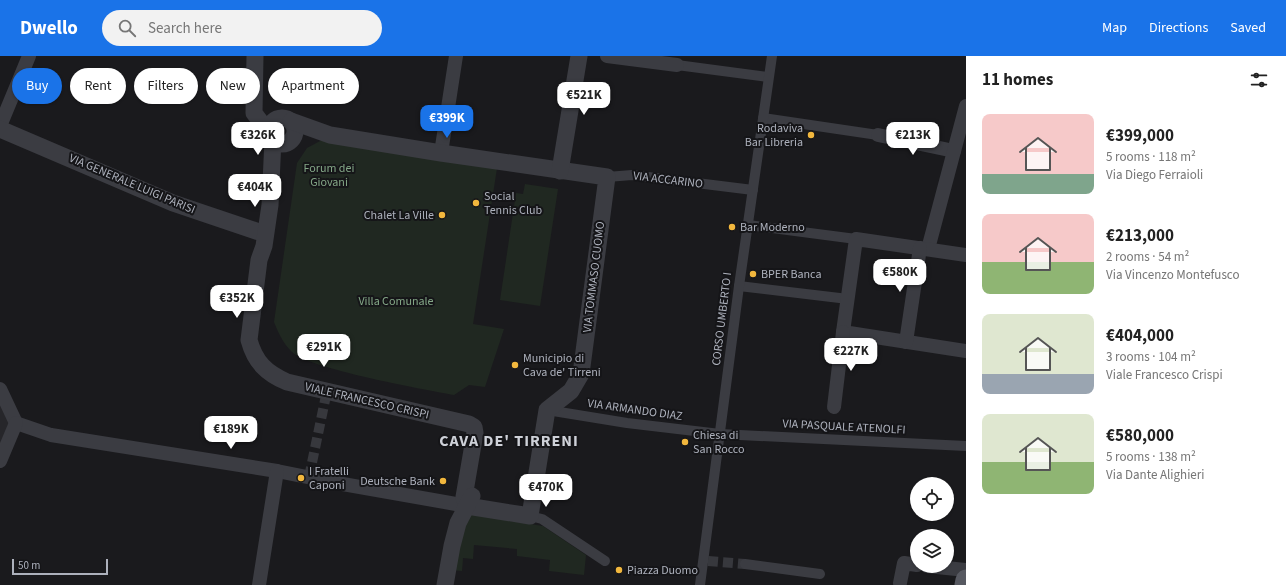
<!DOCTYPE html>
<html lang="en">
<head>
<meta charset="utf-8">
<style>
	:root { --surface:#fff; --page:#f2f2f2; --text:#222; --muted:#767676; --accent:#1a73e8 }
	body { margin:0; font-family:"Source Sans 3",sans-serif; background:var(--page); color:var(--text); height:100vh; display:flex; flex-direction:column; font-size:15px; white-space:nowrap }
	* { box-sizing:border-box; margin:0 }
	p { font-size:13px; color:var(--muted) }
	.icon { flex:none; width:22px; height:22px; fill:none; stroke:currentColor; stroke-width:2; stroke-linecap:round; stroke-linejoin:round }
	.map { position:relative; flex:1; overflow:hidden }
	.drawer { display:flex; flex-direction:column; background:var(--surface); width:320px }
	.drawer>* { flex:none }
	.banner { position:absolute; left:12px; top:12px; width:380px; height:36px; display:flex; gap:8px }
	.tools { position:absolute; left:910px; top:421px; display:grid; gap:8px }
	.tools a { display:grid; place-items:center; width:44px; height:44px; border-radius:50%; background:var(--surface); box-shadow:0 1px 3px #0004; font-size:20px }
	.scale { position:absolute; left:12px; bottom:10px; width:96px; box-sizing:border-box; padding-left:4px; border:2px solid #adb1bc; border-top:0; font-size:11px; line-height:14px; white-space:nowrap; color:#adb1bc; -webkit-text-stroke:3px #151518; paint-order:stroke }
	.price { position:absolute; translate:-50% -34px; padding:0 9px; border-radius:8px; background:#fff; color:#222; font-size:13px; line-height:26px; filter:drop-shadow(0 1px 2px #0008) }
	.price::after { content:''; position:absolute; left:50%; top:24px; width:12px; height:9px; margin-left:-6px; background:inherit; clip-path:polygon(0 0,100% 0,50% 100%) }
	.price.current { background:var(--accent); color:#fff }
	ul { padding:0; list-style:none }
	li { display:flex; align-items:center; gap:12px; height:100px; padding:0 16px }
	li span { display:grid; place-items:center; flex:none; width:112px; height:80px; border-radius:8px; color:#555 }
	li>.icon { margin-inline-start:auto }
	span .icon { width:48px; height:48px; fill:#fffc; stroke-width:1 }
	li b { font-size:17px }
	h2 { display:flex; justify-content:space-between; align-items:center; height:48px; padding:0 16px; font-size:17px }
	.tag { padding:0 14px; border-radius:18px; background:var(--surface); box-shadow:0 1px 3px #0004; font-size:14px; line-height:36px }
	.tag.current { background:var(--accent); color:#fff }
	header { display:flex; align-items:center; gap:24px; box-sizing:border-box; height:56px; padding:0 20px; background:var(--accent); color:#fff }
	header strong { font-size:19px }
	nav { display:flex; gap:22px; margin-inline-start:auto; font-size:14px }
	.search { width:280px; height:36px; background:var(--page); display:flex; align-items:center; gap:10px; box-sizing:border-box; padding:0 14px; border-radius:22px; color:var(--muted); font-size:15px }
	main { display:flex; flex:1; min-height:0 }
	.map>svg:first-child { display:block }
	.built { fill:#26262a }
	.green { fill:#202821 }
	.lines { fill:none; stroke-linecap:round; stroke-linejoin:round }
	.pedestrian-tunnel { stroke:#37383d; stroke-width:10; stroke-dasharray:10 5; stroke-linecap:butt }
	.pedestrian { stroke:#3b3c42; stroke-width:10 }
	.minor { stroke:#3b3c42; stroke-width:14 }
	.tertiary { stroke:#3b3c42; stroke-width:17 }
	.primary { stroke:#575961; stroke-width:21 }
	.poi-dot { fill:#f2b73d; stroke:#151518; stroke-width:1.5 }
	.labels { text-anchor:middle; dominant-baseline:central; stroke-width:4; stroke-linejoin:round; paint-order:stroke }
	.poi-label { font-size:12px; fill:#adb1bc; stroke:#151518; text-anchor:start }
	.park-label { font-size:12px; fill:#84a787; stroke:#151518 }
	.street-label { font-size:12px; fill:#adb1bc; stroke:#151518 }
	.district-label { font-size:16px; font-weight:bold; letter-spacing:1px; fill:#ced1d8; stroke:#151518 }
</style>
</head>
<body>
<header>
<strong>Dwello</strong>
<div class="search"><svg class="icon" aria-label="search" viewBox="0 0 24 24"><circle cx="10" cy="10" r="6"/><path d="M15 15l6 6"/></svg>Search here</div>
<nav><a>Map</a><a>Directions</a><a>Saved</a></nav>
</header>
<main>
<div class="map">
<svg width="966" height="529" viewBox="0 0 966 529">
	<rect width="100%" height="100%" fill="#1a1a1d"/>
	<polygon class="built" points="0,342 10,363 0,394"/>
	<g class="green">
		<path d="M322 84 497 112 473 268 504 273 485 331 469 329 454 339C423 333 308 313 291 295 283 287 278 276 274 266L297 107 307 92Z"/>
		<polygon points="525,128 558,133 540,250 500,244 516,137 523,138"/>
		<polygon points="468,458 543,470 586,499 584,519 549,515 550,504 517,500 517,493 474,489 473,503 463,502 462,515 452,514"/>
	</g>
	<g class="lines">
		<g class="pedestrian-tunnel">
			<polyline points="309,421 328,330"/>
			<polyline points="708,505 745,508"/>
		</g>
		<g class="pedestrian">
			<polyline points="677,9 768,21"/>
			<polyline points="763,62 878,79"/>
			<polyline points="607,121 632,119 753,134"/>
			<polyline points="748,169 856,183"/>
			<polyline points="739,230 848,243"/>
			<polyline points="547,354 627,367 720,378 966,390"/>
			<polyline points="530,460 542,463 605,505"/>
			<polyline points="745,508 820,518"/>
			<polyline points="700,529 739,230 772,0"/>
		</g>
		<g class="minor">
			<polyline points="607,0 677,9"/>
			<polyline points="0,70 29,0"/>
			<polyline points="878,79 954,95"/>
			<polyline points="441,97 456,0"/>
			<polyline points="928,193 966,50"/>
			<polyline points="966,199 856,183 843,276 966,295"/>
			<polyline points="906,286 920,192"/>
			<polyline points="0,333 16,367 51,379 277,415 337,427 467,450"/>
			<polyline points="834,351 843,276"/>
			<polyline points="0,405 16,367"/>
			<polyline points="927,510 966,514"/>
			<polyline points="900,527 904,507 917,509"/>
			<polyline points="259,529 277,415"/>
		</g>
		<g class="tertiary">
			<polyline points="255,0 254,57 269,77"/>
			<circle cx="282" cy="75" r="13"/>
			<polyline points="291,65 330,79 441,97 607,121 581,318 571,335 547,354 530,460 467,450"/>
			<polyline points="0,73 173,147 265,178"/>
			<path d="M273 83 270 149 264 190 259 204 249 284C255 306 266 317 287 326L469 368 474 371 475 377 464 441 467 450"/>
			<polyline points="560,115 579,0"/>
			<polyline points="445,529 452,490 458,467 472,440"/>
		</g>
		<polyline class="primary" points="965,529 966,524"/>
	</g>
	<g class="poi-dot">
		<circle cx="811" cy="79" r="4"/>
		<circle cx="476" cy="147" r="4"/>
		<circle cx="442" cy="159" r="4"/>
		<circle cx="732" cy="171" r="4"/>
		<circle cx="753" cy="218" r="4"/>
		<circle cx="515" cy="309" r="4"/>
		<circle cx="685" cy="386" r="4"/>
		<circle cx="301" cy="422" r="4"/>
		<circle cx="443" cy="425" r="4"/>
		<circle cx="619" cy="514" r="4"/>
	</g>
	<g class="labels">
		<g class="poi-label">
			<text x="803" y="72" text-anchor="end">Rodaviva<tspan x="803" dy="14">Bar Libreria</tspan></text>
			<text x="484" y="140">Social<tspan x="484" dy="14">Tennis Club</tspan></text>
			<text x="434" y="159" text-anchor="end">Chalet La Ville</text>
			<text x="740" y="171">Bar Moderno</text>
			<text x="761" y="218">BPER Banca</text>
			<text x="523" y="302">Municipio di<tspan x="523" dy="14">Cava de' Tirreni</tspan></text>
			<text x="693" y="379">Chiesa di<tspan x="693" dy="14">San Rocco</tspan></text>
			<text x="309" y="415">I Fratelli<tspan x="309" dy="14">Caponi</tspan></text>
			<text x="435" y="425" text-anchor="end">Deutsche Bank</text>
			<text x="627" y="514">Piazza Duomo</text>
		</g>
		<g class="park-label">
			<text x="329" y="112">Forum dei<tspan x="329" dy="14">Giovani</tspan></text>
			<text x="396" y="245">Villa Comunale</text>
		</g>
		<g class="street-label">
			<text transform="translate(668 124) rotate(7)">VIA ACCARINO</text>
			<text transform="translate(132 128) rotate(23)">VIA GENERALE LUIGI PARISI</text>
			<text transform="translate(594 221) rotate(-83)">VIA TOMMASO CUOMO</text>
			<text transform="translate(722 263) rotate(-83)">CORSO UMBERTO I</text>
			<text transform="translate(367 345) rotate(13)">VIALE FRANCESCO CRISPI</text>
			<text transform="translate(635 354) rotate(8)">VIA ARMANDO DIAZ</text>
			<text transform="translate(844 371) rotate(3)">VIA PASQUALE ATENOLFI</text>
		</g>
		<g class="district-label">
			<text x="509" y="385">CAVA DE' TIRRENI</text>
		</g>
	</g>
</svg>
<div class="tools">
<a><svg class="icon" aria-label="locate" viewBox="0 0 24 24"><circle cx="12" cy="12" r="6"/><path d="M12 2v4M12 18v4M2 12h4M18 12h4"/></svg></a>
<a><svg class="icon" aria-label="layers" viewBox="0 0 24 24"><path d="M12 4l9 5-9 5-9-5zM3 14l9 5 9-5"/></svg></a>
</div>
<div class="scale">50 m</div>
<b class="price" style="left:584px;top:60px">€521K</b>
<b class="price current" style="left:447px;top:83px">€399K</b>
<b class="price" style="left:258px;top:100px">€326K</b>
<b class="price" style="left:913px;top:100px">€213K</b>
<b class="price" style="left:255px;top:152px">€404K</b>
<b class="price" style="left:900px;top:237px">€580K</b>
<b class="price" style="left:237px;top:263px">€352K</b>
<b class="price" style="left:324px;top:312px">€291K</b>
<b class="price" style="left:851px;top:316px">€227K</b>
<b class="price" style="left:231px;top:394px">€189K</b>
<b class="price" style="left:546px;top:452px">€470K</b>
<div class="banner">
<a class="tag current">Buy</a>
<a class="tag">Rent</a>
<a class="tag">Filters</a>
<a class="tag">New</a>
<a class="tag">Apartment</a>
</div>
</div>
<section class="drawer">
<h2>11 homes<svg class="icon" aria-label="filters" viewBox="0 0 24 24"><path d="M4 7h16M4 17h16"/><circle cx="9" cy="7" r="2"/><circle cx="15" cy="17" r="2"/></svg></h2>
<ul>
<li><span style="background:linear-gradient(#f6c9c9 75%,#7fa58c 0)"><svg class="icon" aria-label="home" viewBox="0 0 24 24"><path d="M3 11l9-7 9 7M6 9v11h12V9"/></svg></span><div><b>€399,000</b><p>5 rooms · 118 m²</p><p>Via Diego Ferraioli</p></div></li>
<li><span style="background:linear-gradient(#f6c9c9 60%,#8fb573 0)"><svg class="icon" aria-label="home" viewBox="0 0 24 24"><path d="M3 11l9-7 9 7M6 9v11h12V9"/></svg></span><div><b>€213,000</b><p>2 rooms · 54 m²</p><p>Via Vincenzo Montefusco</p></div></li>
<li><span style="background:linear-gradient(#dfe7d0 75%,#9aa5b1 0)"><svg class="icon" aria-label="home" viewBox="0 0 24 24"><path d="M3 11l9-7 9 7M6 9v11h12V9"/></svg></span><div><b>€404,000</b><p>3 rooms · 104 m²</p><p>Viale Francesco Crispi</p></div></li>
<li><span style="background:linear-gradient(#dfe7d0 60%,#8fb573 0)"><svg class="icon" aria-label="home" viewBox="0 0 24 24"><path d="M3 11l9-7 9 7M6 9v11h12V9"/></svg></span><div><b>€580,000</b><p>5 rooms · 138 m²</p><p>Via Dante Alighieri</p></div></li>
</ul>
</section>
</main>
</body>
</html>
